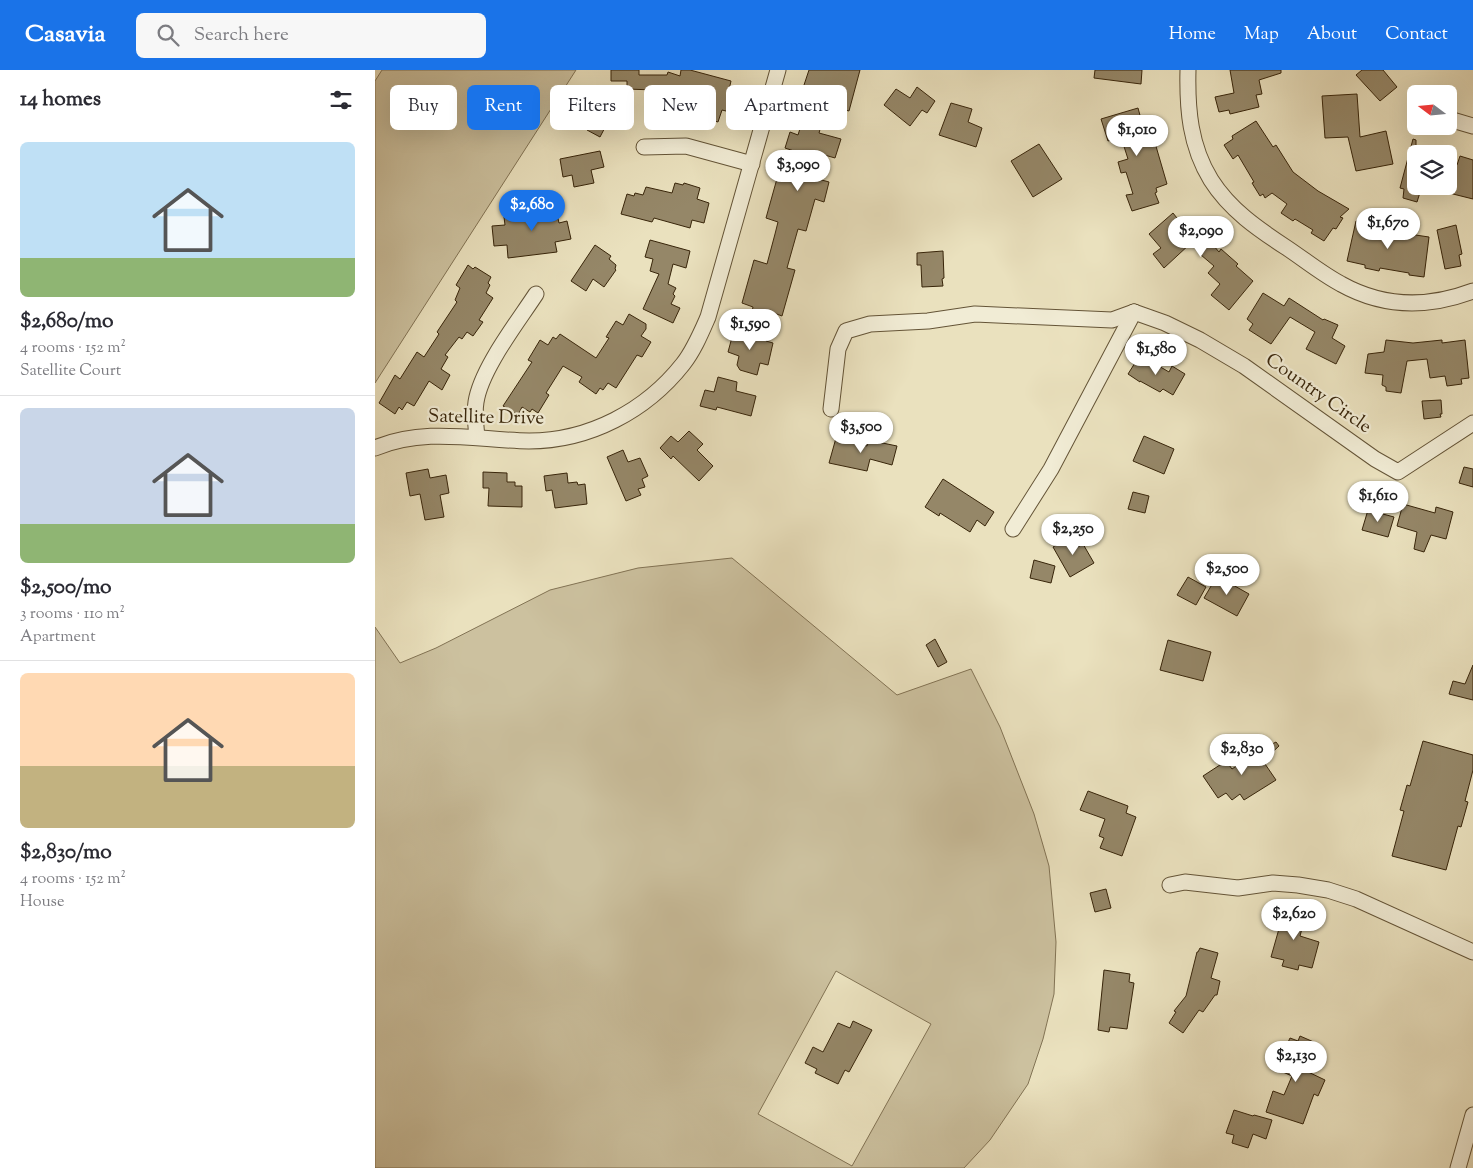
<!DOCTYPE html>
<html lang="en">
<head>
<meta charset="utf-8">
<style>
	:root { --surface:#fff; --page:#f7f7f7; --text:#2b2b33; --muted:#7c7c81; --line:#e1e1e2; --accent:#1a73e8 }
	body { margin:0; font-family:"Sorts Mill Goudy",serif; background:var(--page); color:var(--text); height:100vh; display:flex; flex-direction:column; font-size:19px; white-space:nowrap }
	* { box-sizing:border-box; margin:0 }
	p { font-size:16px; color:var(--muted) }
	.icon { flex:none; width:28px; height:28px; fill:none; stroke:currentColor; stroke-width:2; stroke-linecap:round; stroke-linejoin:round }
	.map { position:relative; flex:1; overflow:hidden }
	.sheet { display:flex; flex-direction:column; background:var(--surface); width:375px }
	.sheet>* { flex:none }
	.top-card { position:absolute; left:15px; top:15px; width:475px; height:45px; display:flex; gap:10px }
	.needle { width:32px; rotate:286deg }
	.controls { position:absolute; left:1032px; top:15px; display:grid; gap:10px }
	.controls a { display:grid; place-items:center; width:50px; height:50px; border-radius:8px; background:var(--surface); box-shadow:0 5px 20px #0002; font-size:25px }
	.price { position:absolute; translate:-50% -42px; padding:0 11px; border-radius:18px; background:#fff; color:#222; font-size:16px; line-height:32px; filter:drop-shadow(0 1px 2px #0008) }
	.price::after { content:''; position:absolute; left:50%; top:30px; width:15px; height:11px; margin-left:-8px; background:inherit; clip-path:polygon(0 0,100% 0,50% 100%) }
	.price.active { background:var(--accent); color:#fff }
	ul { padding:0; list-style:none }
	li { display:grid; align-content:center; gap:10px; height:265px; padding:0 20px }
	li+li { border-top:1px solid var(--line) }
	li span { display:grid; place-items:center; height:155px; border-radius:8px; color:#555 }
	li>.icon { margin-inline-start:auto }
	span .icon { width:90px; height:90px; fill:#fffc; stroke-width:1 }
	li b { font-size:21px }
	h2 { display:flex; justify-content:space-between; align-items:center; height:60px; padding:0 20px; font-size:21px }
	.chip { padding:0 18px; border-radius:8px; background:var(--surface); box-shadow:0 5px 20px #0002; font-size:18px; line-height:45px }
	.chip.active { background:var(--accent); color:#fff }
	header { display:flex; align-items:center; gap:30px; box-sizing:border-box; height:70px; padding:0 25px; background:var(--accent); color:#fff }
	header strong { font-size:24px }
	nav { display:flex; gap:28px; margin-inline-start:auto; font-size:18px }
	.search { width:350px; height:45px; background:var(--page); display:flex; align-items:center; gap:12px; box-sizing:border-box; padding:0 18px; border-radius:8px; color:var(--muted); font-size:19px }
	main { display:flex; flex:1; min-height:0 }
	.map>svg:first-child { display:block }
	.green { fill:#ccc19f; stroke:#827354; fill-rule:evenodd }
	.building { fill:#958768; stroke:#38250a }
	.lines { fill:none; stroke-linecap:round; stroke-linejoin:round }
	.minor-casing { stroke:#645437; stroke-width:17 }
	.minor { stroke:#f1ecd5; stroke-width:15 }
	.labels { text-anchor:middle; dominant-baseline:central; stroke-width:4.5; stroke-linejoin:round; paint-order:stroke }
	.street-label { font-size:19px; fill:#38250a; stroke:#f1ecd5 }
</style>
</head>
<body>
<header>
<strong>Casavia</strong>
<div class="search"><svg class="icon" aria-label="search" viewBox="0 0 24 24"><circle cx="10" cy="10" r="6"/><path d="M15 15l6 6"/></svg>Search here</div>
<nav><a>Home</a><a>Map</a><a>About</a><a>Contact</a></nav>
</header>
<main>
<section class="sheet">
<h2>14 homes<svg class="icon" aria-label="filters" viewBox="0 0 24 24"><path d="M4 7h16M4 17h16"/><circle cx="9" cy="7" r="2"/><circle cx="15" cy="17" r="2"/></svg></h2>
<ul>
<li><span style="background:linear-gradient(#bfe0f5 75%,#8fb573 0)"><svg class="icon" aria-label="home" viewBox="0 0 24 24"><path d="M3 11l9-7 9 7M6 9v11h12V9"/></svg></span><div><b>$2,680/mo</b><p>4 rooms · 152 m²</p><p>Satellite Court</p></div></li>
<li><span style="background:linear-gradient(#c9d6e8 75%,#8fb573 0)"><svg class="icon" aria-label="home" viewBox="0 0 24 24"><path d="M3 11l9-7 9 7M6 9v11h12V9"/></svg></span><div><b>$2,500/mo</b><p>3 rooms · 110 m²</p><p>Apartment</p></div></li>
<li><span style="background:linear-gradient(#ffd9b3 60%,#c2b280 0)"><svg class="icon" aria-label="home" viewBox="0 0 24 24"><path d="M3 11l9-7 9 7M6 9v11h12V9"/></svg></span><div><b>$2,830/mo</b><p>4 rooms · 152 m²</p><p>House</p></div></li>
</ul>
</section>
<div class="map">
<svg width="1098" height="1098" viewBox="0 0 1098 1098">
	<rect width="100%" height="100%" fill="#eae1be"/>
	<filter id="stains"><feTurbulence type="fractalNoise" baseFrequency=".004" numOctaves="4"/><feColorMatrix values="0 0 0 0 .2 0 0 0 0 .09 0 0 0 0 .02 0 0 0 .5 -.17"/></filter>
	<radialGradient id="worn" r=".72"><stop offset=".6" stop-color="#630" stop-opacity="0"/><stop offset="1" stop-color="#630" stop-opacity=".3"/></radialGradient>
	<g class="green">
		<polygon points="7,0 201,0 0,313 0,11"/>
		<path d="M357 488 522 625 596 599 625 657 659 744 674 796 681 872 679 924 668 969 653 1014 615 1070 589 1098H0V557L25 593 61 578 175 520 263 498ZM461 901 556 954 477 1096 383 1044Z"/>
	</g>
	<g class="building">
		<polygon points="236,0 264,0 264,5 292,5 293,2 305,6 306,0 315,0 356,11 354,20 365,23 359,43 347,40 343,52 297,38 300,26 279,20 252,19 252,11 236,11"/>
		<polygon points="434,0 485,0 474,41 452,35 444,63 466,69 460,88 439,82 432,106 454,112 449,132 440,129 431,161 423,159 412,198 420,200 407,246 399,243 394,262 376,246 378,237 367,233 379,190 392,194 400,164 403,152 391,148 403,105 412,107 419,81 410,78 415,62 423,65 428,49 436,23 427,21"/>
		<polygon points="720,0 767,0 766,14 719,8"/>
		<polygon points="855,0 906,0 906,3 884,10 887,24 881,25 884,37 855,44 854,40 844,42 840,27 859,23"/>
		<polygon points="987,0 1008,0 1022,17 1005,31 981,5"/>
		<polygon points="542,17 560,31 552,43 547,40 535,56 509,35 521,19 535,28"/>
		<polygon points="214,19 234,29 228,42 236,46 225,67 212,60 215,53 193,41 201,26 209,30"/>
		<polygon points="982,24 985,67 1011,61 1018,94 981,101 973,67 950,68 947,26"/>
		<polygon points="576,33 597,39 593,52 607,58 601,77 564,65"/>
		<polygon points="763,38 769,60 775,59 778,66 792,114 781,118 782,122 780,123 784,133 757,141 751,125 758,124 751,102 746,103 743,92 753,89 746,67 733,71 726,49"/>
		<polygon points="881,51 898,77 901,75 918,102 943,121 974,139 965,147 968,148 961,159 958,158 949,171 936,163 938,160 920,149 918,151 906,143 912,134 897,123 890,128 888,124 885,126 877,113 879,112 863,85 858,89 849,75 858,69 857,66"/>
		<polygon points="1038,69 1041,70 1041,116 1047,116 1042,132 1028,128 1029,119 1025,118"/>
		<polygon points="664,74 687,109 658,127 636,91"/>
		<polygon points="225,81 229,97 216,100 219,113 199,117 197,105 188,107 185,89"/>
		<polygon points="1085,86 1098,90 1098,129 1074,123 1074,93 1082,95"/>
		<polygon points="300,113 308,115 309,113 325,118 322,129 334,133 329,153 317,150 315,158 279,148 277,152 246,144 252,124 259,126 260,123 268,125 271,117 297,123"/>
		<polygon points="179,131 184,153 192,151 196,169 180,172 182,182 133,188 132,175 119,176 117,156 130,155 129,147 162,144 160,134"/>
		<polygon points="798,143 813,162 821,155 844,182 846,179 863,194 861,196 878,211 854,240 836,225 845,214 833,203 839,196 826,185 816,173 789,198 778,184 786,178 774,164"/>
		<polygon points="981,151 1001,156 1000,159 1054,167 1049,207 1034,205 1034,203 1005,198 1004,201 990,198 990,195 972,191"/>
		<polygon points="1081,155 1087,184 1084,185 1086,196 1070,199 1062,160"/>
		<polygon points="275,170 315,181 311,198 298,194 293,214 301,218 298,224 300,226 296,234 305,238 298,253 268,239 284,204 275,201 278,189 270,187"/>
		<polygon points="220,175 236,186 234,189 241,195 240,199 241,200 229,217 218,209 211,221 196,211"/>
		<polygon points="568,181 569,208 567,209 568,216 547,217 546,195 542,195 542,183"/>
		<polygon points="93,195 98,199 100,197 116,207 113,213 115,215 111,223 118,228 104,250 108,252 98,266 92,262 87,269 84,267 70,285 73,287 66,299 75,305 67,320 54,311 39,336 32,332 27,340 24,337 20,344 4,333 20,305 25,309 42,282 49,287 64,264 62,262 82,232 80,230 85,218 81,215"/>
		<polygon points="888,223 909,236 914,228 948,250 949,249 963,255 957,268 970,276 961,294 931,279 940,262 915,247 896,274 874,260 878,254 872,249"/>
		<polygon points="254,244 271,254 271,259 266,266 276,272 267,287 262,285 241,318 233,313 228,320 225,318 221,324 204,312 207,307 188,296 171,323 174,325 163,343 157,339 155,342 147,337 143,345 128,336 157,292 153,290 165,270 173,275 178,267 181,269 185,264 221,288 234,268 231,267 241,251 248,255"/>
		<polygon points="359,260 392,269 391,271 398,273 393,295 385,293 382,305 365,300 362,295 364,286 353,282"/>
		<polygon points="1011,270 1038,273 1067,270 1067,273 1090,270 1094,308 1086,309 1087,314 1072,316 1070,306 1055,308 1052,289 1032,291 1026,323 1011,321 1011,317 1007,315 1008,305 990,303 993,284 1009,282"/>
		<polygon points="765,285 794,302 797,296 810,304 798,325 788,319 785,322 765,311 765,312 753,304"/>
		<polygon points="343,307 362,312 361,321 381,326 376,346 342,337 341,340 325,336 330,320 339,322"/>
		<polygon points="1066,330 1067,344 1065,344 1066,347 1049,349 1047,331"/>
		<polygon points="314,361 328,374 322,380 338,396 324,411 298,386 296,389 285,378 296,366 303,372"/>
		<polygon points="769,366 799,379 789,404 758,391"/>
		<polygon points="461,368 492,376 493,370 522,376 517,395 495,389 492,401 454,393"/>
		<polygon points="248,380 253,392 265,388 273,406 267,409 270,417 263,419 266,425 251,431 232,387"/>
		<polygon points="1089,397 1098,399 1098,417 1084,413"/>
		<polygon points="53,399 55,408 71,405 74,423 65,425 69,447 50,450 45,424 35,426 31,403"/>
		<polygon points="108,402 132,403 132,412 140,412 140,416 147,416 147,437 113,436 114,418 108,418"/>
		<polygon points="192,403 193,413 202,412 203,415 210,414 212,434 180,438 177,420 171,421 169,406"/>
		<polygon points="568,409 619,442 610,456 602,450 595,462 565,443 564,446 550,437"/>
		<polygon points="758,422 774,426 770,443 753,439"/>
		<polygon points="1028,434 1060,443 1061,437 1078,442 1071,469 1056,465 1049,482 1039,479 1042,462 1022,456"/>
		<polygon points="993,440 1019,447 1013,467 987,460"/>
		<polygon points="697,466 703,477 708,474 719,493 695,507 678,477"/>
		<polygon points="659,490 680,496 676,513 655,508"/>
		<polygon points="842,506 874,524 862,546 829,528"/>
		<polygon points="813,507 831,517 821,535 802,525"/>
		<polygon points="560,569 572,592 563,597 551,575"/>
		<polygon points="793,570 836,582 828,611 785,600"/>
		<polygon points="1098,595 1098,630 1074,624 1078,611 1090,614"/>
		<polygon points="1048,671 1098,685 1098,700 1090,731 1093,732 1086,757 1083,756 1071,800 1017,786 1029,741 1025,740 1032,715 1035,716"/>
		<polygon points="901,672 904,676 888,691 901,710 869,730 865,724 857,730 851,723 843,728 828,706 851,691 857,699 882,682"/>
		<polygon points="713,721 753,736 751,743 761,747 747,786 725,778 729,768 724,766 730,749 705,740"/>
		<polygon points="731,819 736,838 720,842 715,823"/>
		<polygon points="911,834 932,840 925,866 944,872 937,898 924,895 923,900 907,896 909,890 896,887"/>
		<polygon points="825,878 843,883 836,908 845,911 842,925 840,925 828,942 824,940 808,963 794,953 801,942 799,941 811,926 822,882 823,882"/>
		<polygon points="729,900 755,904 754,912 759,913 752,959 735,957 734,962 723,960"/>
		<polygon points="478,951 497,960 474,1002 470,1000 463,1014 440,1003 442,999 430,993 438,977 448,982 463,953 475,958"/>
		<polygon points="925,966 941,973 929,1000 950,1010 943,1026 939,1024 928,1054 891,1042 898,1021 909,1025 917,1006 901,999 915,968 923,971"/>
		<polygon points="859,1040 878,1046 879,1045 897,1050 891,1069 878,1064 873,1078 857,1073 859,1065 851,1063"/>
	</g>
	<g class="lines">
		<g class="minor-casing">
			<g id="minor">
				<path d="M813 0C812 39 815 76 836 110 855 140 883 159 912 178 930 190 947 204 966 214 1009 238 1053 238 1098 221"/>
				<polyline points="1074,49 1098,56"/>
				<polyline points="269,77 311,76 377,94"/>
				<polyline points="759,242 790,253 825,270 869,296 1000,389 1023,402 1098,353"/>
				<polyline points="456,339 463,279 471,261 495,254 553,251 600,244 737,250 759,242"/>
				<path d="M102 367C101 356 99 344 101 332 106 299 142 253 161 224"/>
				<path d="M0 378C50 357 101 370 154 371 214 371 271 341 308 294 319 280 326 263 333 247L403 0"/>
				<polyline points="638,459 676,399 759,242"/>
				<polyline points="795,815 810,812 863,818 898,813 923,815 953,820 981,829 1098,882"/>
				<polyline points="1083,1098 1098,1045"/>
			</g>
		</g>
		<use href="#minor" class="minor"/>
	</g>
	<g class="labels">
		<g class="street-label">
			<text transform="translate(943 324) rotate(35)">Country Circle</text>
			<text transform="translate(111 348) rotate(1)">Satellite Drive</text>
		</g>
	</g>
	<rect width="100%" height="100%" filter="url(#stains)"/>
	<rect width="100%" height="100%" fill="url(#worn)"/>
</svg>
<div class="controls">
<a><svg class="needle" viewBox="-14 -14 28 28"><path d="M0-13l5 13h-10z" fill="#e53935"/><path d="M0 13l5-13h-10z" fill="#7c7c81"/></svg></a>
<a><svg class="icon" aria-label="layers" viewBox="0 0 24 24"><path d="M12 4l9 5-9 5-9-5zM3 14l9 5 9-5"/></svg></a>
</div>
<b class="price" style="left:762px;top:87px">$1,010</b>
<b class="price" style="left:423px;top:122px">$3,090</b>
<b class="price active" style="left:157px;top:162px">$2,680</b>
<b class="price" style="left:1013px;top:180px">$1,670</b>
<b class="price" style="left:826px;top:188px">$2,090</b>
<b class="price" style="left:375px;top:281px">$1,590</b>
<b class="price" style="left:781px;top:306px">$1,580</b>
<b class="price" style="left:486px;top:384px">$3,500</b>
<b class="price" style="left:1003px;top:453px">$1,610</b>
<b class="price" style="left:698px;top:486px">$2,250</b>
<b class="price" style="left:852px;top:526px">$2,500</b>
<b class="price" style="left:867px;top:706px">$2,830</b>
<b class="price" style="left:919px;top:871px">$2,620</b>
<b class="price" style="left:921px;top:1013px">$2,130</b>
<div class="top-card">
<a class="chip">Buy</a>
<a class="chip active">Rent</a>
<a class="chip">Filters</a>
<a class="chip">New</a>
<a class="chip">Apartment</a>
</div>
</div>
</main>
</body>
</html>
